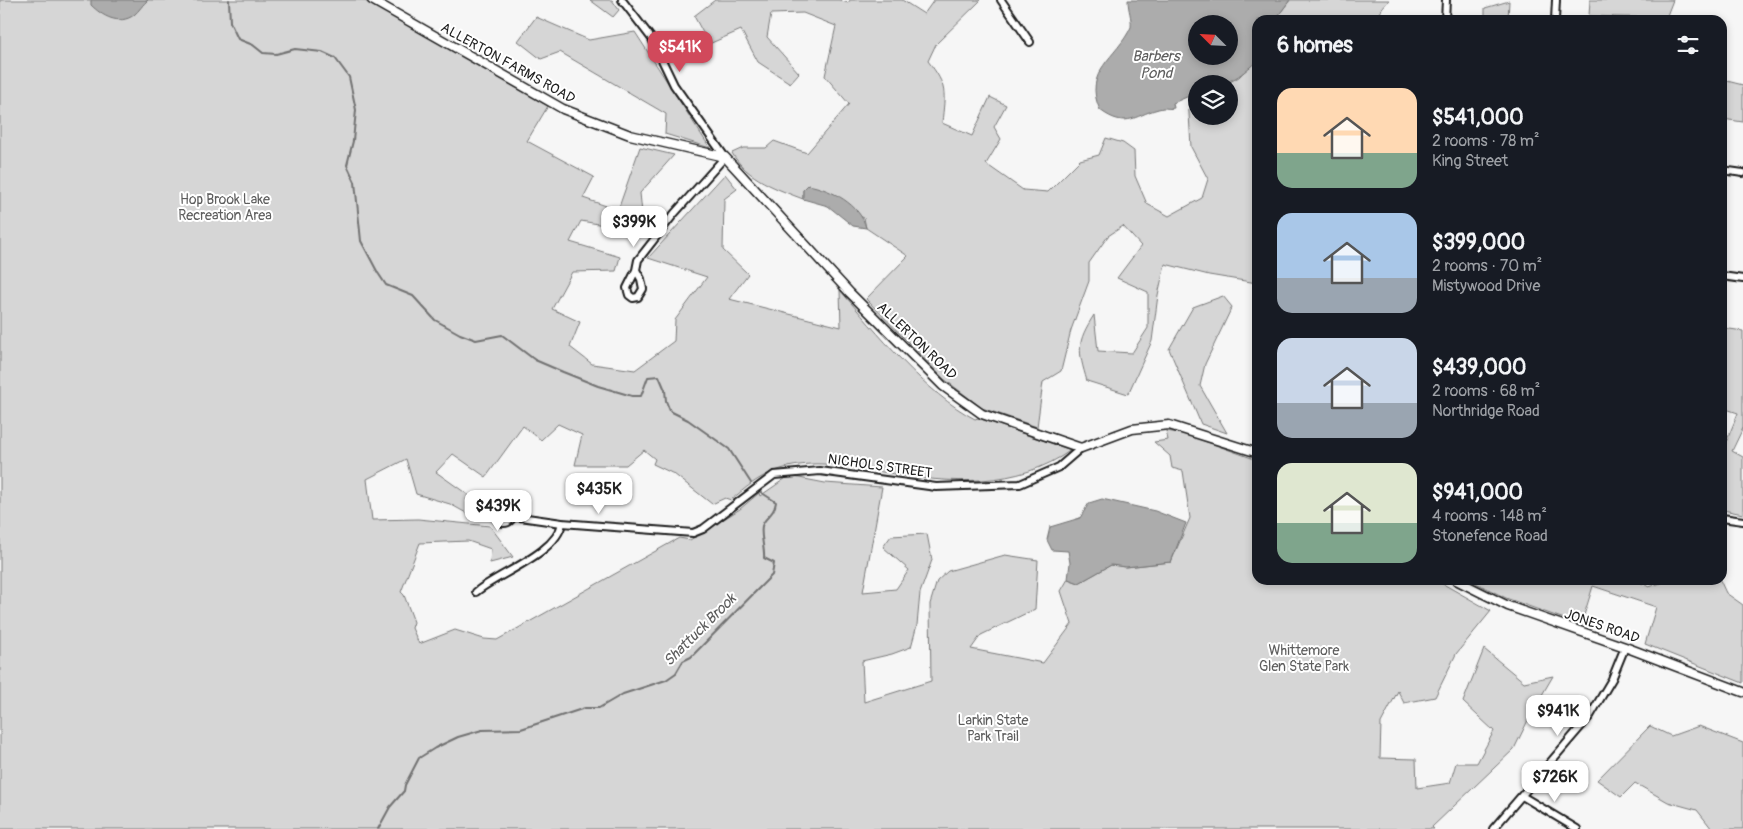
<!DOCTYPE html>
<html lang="en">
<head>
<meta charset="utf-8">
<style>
	:root { --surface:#171b24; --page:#242831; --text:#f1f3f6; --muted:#9ea1a6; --accent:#d1495b }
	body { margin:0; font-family:Pangolin,sans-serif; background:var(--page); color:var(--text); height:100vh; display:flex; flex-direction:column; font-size:19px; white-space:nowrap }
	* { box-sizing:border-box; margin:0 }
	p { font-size:16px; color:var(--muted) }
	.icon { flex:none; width:28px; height:28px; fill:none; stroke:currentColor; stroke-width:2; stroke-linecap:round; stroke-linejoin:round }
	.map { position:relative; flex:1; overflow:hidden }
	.drawer { position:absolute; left:1252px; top:15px; width:475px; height:570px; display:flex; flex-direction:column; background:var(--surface); border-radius:15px; box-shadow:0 2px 8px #0003 }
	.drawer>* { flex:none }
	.needle { width:32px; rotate:294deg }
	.tools { position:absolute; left:1188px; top:15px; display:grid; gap:10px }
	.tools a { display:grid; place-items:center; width:50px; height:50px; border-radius:50%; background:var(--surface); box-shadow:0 2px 8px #0003; font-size:25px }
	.price { position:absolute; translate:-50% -42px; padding:0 11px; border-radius:10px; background:#fff; color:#222; font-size:16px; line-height:32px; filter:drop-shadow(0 1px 2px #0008) }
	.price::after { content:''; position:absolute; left:50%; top:30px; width:15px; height:11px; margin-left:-8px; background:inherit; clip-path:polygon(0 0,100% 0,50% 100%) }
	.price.active { background:var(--accent); color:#fff }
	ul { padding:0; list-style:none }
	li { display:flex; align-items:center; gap:15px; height:125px; padding:0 25px }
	li span { display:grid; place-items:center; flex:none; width:140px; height:100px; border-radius:15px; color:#555 }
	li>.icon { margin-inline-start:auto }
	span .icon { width:60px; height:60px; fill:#fffc; stroke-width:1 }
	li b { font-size:21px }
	h2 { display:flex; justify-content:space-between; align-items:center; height:60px; padding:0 25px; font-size:21px }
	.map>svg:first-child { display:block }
	.green { fill:#d6d6d6; stroke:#797979 }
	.water { fill:#acacac; stroke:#727272; fill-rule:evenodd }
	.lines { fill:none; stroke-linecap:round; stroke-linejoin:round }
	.stream { stroke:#727272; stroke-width:2 }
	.minor-casing { stroke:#1c1c1c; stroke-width:10 }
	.tertiary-casing { stroke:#1c1c1c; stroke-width:11 }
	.minor { stroke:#fff; stroke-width:6 }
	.tertiary { stroke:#fff; stroke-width:8 }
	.labels { text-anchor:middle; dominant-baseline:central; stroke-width:4; stroke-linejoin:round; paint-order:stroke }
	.street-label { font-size:14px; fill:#1c1c1c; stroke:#fff }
	.park-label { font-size:14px; fill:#5d5d5d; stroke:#fff }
	.water-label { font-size:15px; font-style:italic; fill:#5d5d5d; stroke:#fff }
</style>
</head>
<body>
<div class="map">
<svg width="1743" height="829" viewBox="0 0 1743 829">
	<rect width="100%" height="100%" fill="#f6f6f6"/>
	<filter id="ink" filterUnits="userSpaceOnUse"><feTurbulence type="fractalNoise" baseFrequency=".02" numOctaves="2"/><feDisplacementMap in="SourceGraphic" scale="10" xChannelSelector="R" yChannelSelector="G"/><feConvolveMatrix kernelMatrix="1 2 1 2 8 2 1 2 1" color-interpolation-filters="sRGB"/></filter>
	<g filter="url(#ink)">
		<g class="green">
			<path d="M0 0H363L548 106 527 141 594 177 583 198 618 210 640 147 674 155 640 193 642 213 627 229 581 221 570 242 620 257 616 271 572 272 552 309 580 322 570 347 592 364 635 370 674 341 675 320 707 277 648 258 725 174 737 189 724 199 723 250 748 274 729 299 841 327 840 290C876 332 926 394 975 419L978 418 1071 450C1019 488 949 484 888 473 850 467 812 457 775 471 758 477 744 489 731 500L725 498 712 504 674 474 653 464 655 459 644 450 626 465H575L582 435 558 424 541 440 523 426 486 477 453 454 436 472 481 504 468 514 450 504 416 494 406 459 367 479 372 520 418 519 490 526 513 557 490 563 491 549 468 541 420 543 401 592 404 595 414 622 412 628 419 644 455 630 484 639 497 640 679 538 690 540 740 509 759 493 760 496 789 476 825 483 882 487 863 592 896 589 909 570 883 547 891 536 927 534 932 560 920 593 917 625 911 647 892 654 862 661 864 702 931 681 930 604 937 581 948 571 1005 555 1038 560 1035 609 981 635 971 649 1043 663 1072 624 1061 591 1068 579 1079 583 1111 565 1126 567 1171 562 1190 518 1183 471 1172 468 1170 456 1154 442 1168 440 1166 431 1185 434 1257 460 1258 580H1436L1491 611 1456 654 1435 697 1404 703 1398 691 1381 723 1380 758 1416 759 1417 788 1450 783 1456 763H1477L1494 731 1463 702 1484 649 1524 682 1553 676 1532 712 1514 749 1432 827 1434 829H0Z"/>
			<polygon points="590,0 612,0 619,10 613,17"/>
			<path d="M715 0H839L848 3 850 0H902L924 14 934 0H981L936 44 928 61C948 87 945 92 942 123L972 136 990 97 1006 105 994 127 1001 139 986 164 1023 190 1048 192 1080 160 1099 155 1106 138 1123 143 1134 151 1135 176 1147 204 1169 216 1202 198 1208 179 1191 147 1188 97 1196 93V116H1229V84H1226L1239 77 1257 58V283L1209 275 1165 264 1158 295 1152 341 1128 394 1087 381C1078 350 1076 343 1094 315L1098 351 1132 353 1148 328V292L1117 278 1141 246 1123 226 1108 236 1089 263V281L1071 330 1061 371 1043 382 1037 427 982 408 944 379 866 299 908 256 866 228 864 218 803 190V199C777 189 747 179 732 153L743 148H766L774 141 807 153 849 104 825 76 836 26 803 13 771 14 767 37 799 73 790 83 758 62 741 30 709 44 694 16Z"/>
			<polygon points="1290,0 1389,0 1382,8 1378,20 1275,20"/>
			<polygon points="1590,0 1673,0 1666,18 1589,16"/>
			<polygon points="1509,1 1508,20 1485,20 1485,8"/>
			<polygon points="536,17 589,40 635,32 710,148 665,134 666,114 560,52 541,59 518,41"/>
			<polygon points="1723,80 1743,85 1743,122 1723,119"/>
			<polygon points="1223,296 1232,307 1205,364 1200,386 1227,433 1201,424 1169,349 1193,307"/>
			<polygon points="1723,328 1743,331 1743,428 1732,451 1743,457 1743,514 1723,510 1723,497 1727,484 1723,482 1723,450 1738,413 1723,408"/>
			<polygon points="1470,580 1636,580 1649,587 1664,582 1665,580 1720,580 1726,593 1743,605 1743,683 1645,644 1656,607 1593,586 1581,625 1506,598"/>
			<polygon points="1650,726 1671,736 1699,726 1743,743 1743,829 1712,829 1697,810 1668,802 1635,783 1621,797 1597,780"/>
		</g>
		<g class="water">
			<path d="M91 0H148C143 4 139 11 134 15 119 26 102 16 91 5Z"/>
			<path d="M1128 0H1290L1275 20H1258L1254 38 1257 44V61C1232 83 1229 84 1196 84V93L1173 103 1174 108C1170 109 1166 108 1163 108 1136 113 1128 131 1100 110 1082 71 1117 58 1131 27 1132 17 1128 10 1128 0ZM1196 24H1229V56H1196Z"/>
			<path d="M808 185C831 189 861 205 866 228L853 226 828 206 803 199V190Z"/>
			<polygon points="1102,499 1155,511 1186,523 1171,562 1126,567 1111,565 1079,583 1068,579 1070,563 1068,551 1052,550 1047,540 1050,527 1080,518 1089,503"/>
		</g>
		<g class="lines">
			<g class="stream">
				<polyline points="229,0 230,22 238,39 253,45 263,53 276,54 295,49 322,52 335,58 349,77 356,110 353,141 347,165 355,182 361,241 378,273 386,285 413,296 435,320 460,334 476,340 502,335 535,360 563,372 598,386 632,396 641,396 648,377 659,376 665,390 666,401 670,411 688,420 729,449 751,483"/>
				<path d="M378 829 390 807 404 791 405 785 419 758 435 748 458 737 482 730 521 729 585 708H599L623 694 666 680 676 673 683 661 691 657 772 575 774 563 764 558C765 548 760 536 762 526 765 516 774 516 776 502L759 491"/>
			</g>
			<g class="minor-casing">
				<g id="minor">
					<polyline points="622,0 652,39 674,85 725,157 674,214 638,260 636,270 627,288 629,295 633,298 638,297 643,289 641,279 636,270"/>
					<polyline points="1001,0 1030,42"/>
					<polyline points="1445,20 1446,0"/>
					<polyline points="1555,20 1556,0"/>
					<polyline points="1722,170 1743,173"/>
					<polyline points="1722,276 1743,279"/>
					<circle cx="504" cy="514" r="9"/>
					<polyline points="513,516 562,523 693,533 703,529 774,475 820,471 936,487 1020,484 1059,467 1081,448"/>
					<polyline points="1722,518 1743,521"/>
					<path d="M476 592C499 573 557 553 562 523"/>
					<polyline points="1522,796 1577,829"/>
					<polyline points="1493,829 1590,716 1612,679 1625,647"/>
				</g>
			</g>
			<g class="tertiary-casing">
				<g id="tertiary">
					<polyline points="372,0 563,109 630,135 725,157 850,293 943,386 982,414 1081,448 1132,429 1169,425 1258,453"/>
					<polyline points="1456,580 1508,606 1625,647 1743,692"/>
				</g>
			</g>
			<use href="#minor" class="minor"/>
			<use href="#tertiary" class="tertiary"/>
		</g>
	</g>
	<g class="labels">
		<g class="street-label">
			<text transform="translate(508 63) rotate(29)">ALLERTON FARMS ROAD</text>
			<text transform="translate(917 341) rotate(44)">ALLERTON ROAD</text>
			<text transform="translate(880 466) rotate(8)">NICHOLS STREET</text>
			<text transform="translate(1602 626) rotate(19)">JONES ROAD</text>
		</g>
		<g class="park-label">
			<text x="225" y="199">Hop Brook Lake<tspan x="225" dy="16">Recreation Area</tspan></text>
			<text x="1304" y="650">Whittemore<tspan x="1304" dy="16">Glen State Park</tspan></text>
			<text x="993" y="720">Larkin State<tspan x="993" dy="16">Park Trail</tspan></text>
		</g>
		<g class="water-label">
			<text x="1156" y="56">Barbers<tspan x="1156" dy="17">Pond</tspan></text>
			<text transform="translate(700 630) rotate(-45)">Shattuck Brook</text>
		</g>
	</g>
</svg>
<div class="tools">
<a><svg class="needle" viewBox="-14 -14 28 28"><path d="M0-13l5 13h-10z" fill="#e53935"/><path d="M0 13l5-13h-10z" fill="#9ea1a6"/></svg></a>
<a><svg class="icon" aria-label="layers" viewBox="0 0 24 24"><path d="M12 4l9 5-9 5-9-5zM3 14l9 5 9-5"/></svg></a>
</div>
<b class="price active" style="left:680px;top:73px">$541K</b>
<b class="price" style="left:634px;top:248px">$399K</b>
<b class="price" style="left:599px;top:515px">$435K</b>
<b class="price" style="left:498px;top:532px">$439K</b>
<b class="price" style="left:1558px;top:737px">$941K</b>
<b class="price" style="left:1555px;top:803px">$726K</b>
<section class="drawer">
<h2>6 homes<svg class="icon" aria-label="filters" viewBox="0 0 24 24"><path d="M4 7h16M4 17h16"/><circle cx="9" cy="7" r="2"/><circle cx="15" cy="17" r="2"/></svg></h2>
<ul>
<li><span style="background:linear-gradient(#ffd9b3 65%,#7fa58c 0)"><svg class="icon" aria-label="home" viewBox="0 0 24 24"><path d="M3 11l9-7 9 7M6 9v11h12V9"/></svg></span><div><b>$541,000</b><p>2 rooms · 78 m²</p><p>King Street</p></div></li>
<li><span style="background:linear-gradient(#a9c7e8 65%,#9aa5b1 0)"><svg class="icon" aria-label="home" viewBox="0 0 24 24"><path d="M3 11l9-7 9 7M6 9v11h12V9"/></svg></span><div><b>$399,000</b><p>2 rooms · 70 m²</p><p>Mistywood Drive</p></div></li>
<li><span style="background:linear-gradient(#c9d6e8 65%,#9aa5b1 0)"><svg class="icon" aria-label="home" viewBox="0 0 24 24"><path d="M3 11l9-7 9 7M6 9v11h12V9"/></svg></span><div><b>$439,000</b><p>2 rooms · 68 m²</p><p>Northridge Road</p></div></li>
<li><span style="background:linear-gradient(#dfe7d0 60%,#7fa58c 0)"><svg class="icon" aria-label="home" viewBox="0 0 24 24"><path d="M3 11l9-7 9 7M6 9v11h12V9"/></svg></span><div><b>$941,000</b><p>4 rooms · 148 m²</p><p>Stonefence Road</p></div></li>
</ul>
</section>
</div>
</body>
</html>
